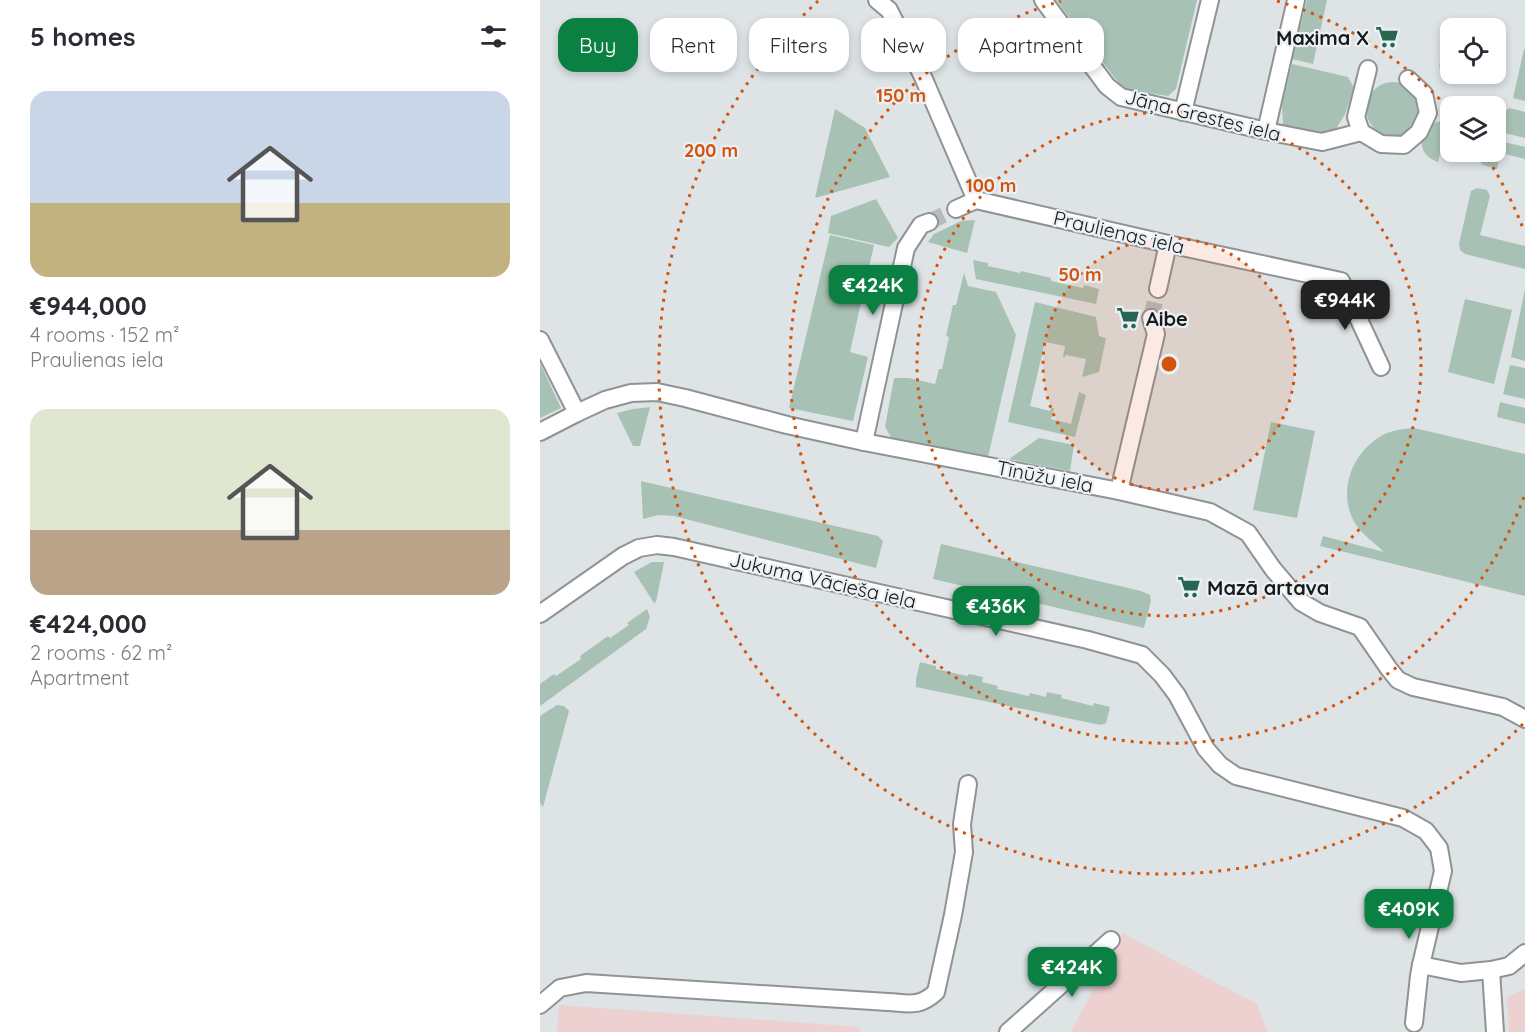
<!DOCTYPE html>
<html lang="en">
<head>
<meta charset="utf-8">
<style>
	:root { --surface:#fff; --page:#f7f7f7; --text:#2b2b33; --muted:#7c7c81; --accent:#0b8043 }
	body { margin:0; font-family:Quicksand,sans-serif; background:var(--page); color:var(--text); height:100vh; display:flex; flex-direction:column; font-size:22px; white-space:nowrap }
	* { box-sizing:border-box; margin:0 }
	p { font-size:20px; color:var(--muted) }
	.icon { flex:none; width:33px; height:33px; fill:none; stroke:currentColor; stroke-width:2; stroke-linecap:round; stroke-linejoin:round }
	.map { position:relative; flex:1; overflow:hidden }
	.panel { display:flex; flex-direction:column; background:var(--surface); width:540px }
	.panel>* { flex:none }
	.guide { position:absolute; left:18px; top:18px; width:570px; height:54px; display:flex; gap:12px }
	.buttons { position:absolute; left:900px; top:18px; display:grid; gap:12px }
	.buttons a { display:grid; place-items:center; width:66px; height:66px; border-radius:12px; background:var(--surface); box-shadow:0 3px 9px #0003; font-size:30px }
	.price { position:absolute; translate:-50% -51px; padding:0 14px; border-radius:12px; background:var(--accent); color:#fff; font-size:20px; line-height:39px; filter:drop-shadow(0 2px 3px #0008) }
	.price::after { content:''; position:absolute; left:50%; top:36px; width:18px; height:14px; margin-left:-9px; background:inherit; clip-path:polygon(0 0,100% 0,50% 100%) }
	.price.selected { background:#222; color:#fff }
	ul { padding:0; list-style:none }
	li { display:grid; align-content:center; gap:12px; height:318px; padding:0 30px }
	li span { display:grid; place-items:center; height:186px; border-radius:18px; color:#555 }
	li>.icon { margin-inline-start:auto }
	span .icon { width:108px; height:108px; fill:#fffc; stroke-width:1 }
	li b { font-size:26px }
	h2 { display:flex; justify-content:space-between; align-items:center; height:72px; padding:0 30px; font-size:26px }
	.tag { padding:0 21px; border-radius:18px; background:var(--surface); box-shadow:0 3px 9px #0003; font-size:21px; line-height:54px }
	.tag.selected { background:var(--accent); color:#fff }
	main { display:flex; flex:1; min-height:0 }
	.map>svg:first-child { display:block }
	.industrial { fill:#ecd1d0 }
	.green { fill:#a7c2b4 }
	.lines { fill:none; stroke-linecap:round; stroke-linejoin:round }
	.minor-tunnel { stroke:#b6bbbd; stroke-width:16; stroke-dasharray:16 8; stroke-linecap:butt }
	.minor-casing { stroke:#8f9396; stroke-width:20 }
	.minor { stroke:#fff; stroke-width:16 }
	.ring { fill:none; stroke:#d3530d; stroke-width:3; stroke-dasharray:3 6 }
	.labels { text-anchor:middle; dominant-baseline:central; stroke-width:4.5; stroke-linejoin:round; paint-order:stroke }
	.poi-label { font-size:20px; font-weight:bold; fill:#17191a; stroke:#ebf0f4; text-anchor:start }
	.street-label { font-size:20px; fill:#17191a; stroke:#ebf0f4 }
	.centre { fill:#d3530d; stroke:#ebf0f4; stroke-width:3 }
	.ring-label { font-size:18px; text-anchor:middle; font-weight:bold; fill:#d3530d; stroke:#ebf0f4; stroke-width:4.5; stroke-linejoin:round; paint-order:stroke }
</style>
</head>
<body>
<main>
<section class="panel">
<h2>5 homes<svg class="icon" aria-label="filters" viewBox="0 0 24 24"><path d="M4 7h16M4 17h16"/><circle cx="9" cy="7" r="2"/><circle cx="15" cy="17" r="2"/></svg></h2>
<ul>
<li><span style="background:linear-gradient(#c9d6e8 60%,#c2b280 0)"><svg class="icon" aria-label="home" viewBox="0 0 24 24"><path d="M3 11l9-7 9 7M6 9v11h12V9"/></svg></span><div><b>€944,000</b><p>4 rooms · 152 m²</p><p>Praulienas iela</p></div></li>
<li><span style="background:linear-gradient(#dfe7d0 65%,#b9a48a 0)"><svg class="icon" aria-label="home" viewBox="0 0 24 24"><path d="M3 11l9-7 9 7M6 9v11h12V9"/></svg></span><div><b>€424,000</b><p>2 rooms · 62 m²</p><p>Apartment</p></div></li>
</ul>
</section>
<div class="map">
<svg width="985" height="1032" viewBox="0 0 985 1032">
	<rect width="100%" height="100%" fill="#dee3e6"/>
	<g class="industrial">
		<polygon points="582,933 717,1004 728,1032 531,1032"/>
		<polygon points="985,989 985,1032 969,1032 967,997"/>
		<polygon points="19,1005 320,1027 320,1032 17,1032"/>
	</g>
	<g class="green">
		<polygon points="516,0 657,0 636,89 628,96 583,89"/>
		<polygon points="767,0 787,0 773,64 752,59"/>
		<polygon points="906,34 910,35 910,70 899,67"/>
		<polygon points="984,49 985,49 985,101 973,98"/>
		<path d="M752 64 808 77 814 88 805 114 796 129C776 135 760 139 743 124L742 105Z"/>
		<circle cx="853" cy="109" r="27"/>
		<polygon points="969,108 985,112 985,138 956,131 956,119"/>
		<polygon points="295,109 325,128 350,177 275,198"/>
		<path d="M901 121H908L898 162C874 154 877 126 901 121Z"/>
		<polygon points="956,140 985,147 985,159 961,153 957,169 943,165 938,159 939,152 956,152"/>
		<polygon points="937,188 947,190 950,196 940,235 985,246 985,269 925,254 920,250 919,244 931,191"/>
		<polygon points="336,199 358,238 349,247 288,233 291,216"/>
		<polygon points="435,220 427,253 388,242 394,234 421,221"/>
		<polygon points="290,235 334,245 310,352 328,357 313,421 249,408"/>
		<polygon points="433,260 448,263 448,266 480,273 481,271 511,278 511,281 543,288 544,285 559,289 556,304 436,279"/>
		<polygon points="424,273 428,286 456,292 476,335 448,457 352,439 345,427 354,378 369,378 395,384 399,369 402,369 409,337 406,336 413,305 416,305"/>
		<polygon points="985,289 985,361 971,357"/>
		<polygon points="925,299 972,310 954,384 908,372"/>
		<polygon points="495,302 556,317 559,336 566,338 559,372 542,377 546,359 526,355 525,357 523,357 525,346 505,342 490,406 510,411 511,408 514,408 511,419 531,424 539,392 546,395 535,437 468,422"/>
		<polygon points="0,363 21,408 0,418"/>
		<polygon points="970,365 985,368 985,399 963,394"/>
		<polygon points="960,402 985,408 985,424 957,417"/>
		<polygon points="110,407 100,446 93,446 77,413 93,409"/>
		<polygon points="731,422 775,431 757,518 713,510"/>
		<path d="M874 428 985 454V596L780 546 783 536 844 552C834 542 822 535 815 523 798 495 810 458 835 440 846 431 860 429 874 428Z"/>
		<polygon points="499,438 534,445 530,471 469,459"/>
		<polygon points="101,481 338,536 343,541 336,568 134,516 118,515 103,519"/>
		<polygon points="401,544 601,591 610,595 611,601 604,628 393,579"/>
		<polygon points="112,562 124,562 116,602 114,603 94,572"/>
		<polygon points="107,609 110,617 106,629 0,706 0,684 14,674 16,676 41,659 40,656 68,636 70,638 89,625 87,623"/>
		<polygon points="380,662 396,666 396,669 427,676 429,674 443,677 442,682 458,686 457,689 489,696 490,693 506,697 507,692 522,695 521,698 553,706 554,703 570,707 566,723 561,725 376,687 376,679"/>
		<polygon points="17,705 24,706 29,711 3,807 0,803 0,716"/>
	</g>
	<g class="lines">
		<g class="minor-tunnel">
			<polyline points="389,222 416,209"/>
			<polyline points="611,318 618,289"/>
		</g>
		<g class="minor-casing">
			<g id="minor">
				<polyline points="337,0 349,10 383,77 436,200 628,244 801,281 841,367"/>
				<polyline points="503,0 567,86 581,97 726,131 782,142 821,132 841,144 864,145 879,132 888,113 884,94 868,79"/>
				<polyline points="643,112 670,0"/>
				<polyline points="726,131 756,0"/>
				<polyline points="821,132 816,117 828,69"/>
				<polyline points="416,209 436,200"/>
				<polyline points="618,289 628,244"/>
				<polyline points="0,340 37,413 65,400 91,393 117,392 145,398 247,425 324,442 579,491 670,512 708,533 733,569 761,602 780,613 820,627 849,669 858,680 873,687 963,707 985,719"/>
				<polyline points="0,432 37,413"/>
				<polyline points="324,442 366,248 381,225 389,222"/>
				<polyline points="579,491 616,334 611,318"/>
				<polyline points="0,614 83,556 99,548 117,545 134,547 548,640 602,655 622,675 637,695 666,749 680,765 696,776 863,818 886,831 899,848 903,871 881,965 921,973 951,970 969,966 985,953"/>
				<polyline points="951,970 955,1032"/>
				<path d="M0 1005 20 988 46 983 348 1002C368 1003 379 1008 396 992L413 915 424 852 422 824 428 784"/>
				<polyline points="874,1023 879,976 881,965"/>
				<polyline points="468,1032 571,940"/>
			</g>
		</g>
		<use href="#minor" class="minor"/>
	</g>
	<circle cx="629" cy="364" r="126" fill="#d3530d" fill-opacity=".12"/>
	<g class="ring">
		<circle cx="629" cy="364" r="126"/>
		<circle cx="629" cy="364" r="252"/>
		<path d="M984 497A379 379 0 1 1 521 1M737 1A379 379 0 0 1 908 108M943 152A379 379 0 0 1 984 231"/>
		<path d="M983 724A505 505 0 1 1 278 1"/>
	</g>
	<defs>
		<g id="supermarket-bare" transform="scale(1.8)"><path d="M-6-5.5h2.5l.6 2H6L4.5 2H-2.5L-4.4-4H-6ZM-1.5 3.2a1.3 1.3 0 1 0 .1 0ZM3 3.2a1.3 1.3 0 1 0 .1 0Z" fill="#296652" stroke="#ebf0f4" stroke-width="2.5" paint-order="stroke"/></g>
	</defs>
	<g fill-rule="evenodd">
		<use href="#supermarket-bare" x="847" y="37"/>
		<use href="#supermarket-bare" x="588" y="318"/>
		<use href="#supermarket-bare" x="649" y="587"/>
	</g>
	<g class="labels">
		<g class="poi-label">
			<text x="829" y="37" text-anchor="end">Maxima X</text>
			<text x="606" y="318">Aibe</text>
			<text x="667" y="587">Mazā artava</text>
		</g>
		<g class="street-label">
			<text transform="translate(663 115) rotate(14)">Jāņa Grestes iela</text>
			<text transform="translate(579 232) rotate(13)">Praulienas iela</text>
			<text transform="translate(505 476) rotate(11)">Tīnūžu iela</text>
			<text transform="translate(283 580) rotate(13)">Jukuma Vācieša iela</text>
		</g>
	</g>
	<circle cx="629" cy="364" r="9" class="centre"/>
	<g class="ring-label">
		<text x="361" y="102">150 m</text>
		<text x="171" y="157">200 m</text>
		<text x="451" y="192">100 m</text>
		<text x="540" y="281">50 m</text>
	</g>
</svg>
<div class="buttons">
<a><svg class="icon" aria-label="locate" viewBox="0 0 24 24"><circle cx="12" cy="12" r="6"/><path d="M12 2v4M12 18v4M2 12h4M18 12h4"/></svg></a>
<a><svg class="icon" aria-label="layers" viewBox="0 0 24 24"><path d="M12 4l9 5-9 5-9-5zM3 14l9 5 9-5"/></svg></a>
</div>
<b class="price" style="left:333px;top:316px">€424K</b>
<b class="price selected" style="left:805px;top:331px">€944K</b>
<b class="price" style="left:456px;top:637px">€436K</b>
<b class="price" style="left:869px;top:940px">€409K</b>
<b class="price" style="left:532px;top:998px">€424K</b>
<div class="guide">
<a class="tag selected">Buy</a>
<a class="tag">Rent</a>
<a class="tag">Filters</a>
<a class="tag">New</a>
<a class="tag">Apartment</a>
</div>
</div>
</main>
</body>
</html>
